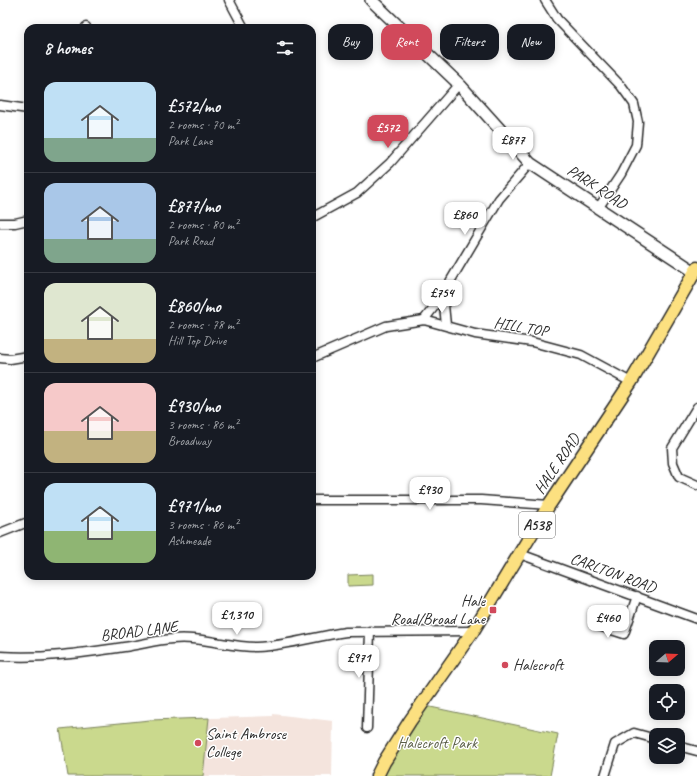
<!DOCTYPE html>
<html lang="en">
<head>
<meta charset="utf-8">
<style>
	:root { --surface:#171b24; --page:#242831; --text:#f1f3f6; --muted:#9ea1a6; --line:#363941; --accent:#d1495b }
	body { margin:0; font-family:Caveat,sans-serif; background:var(--page); color:var(--text); height:100vh; display:flex; flex-direction:column; font-size:15px; white-space:nowrap }
	* { box-sizing:border-box; margin:0 }
	p { font-size:13px; color:var(--muted) }
	.icon { flex:none; width:22px; height:22px; fill:none; stroke:currentColor; stroke-width:2; stroke-linecap:round; stroke-linejoin:round }
	.map { position:relative; flex:1; overflow:hidden }
	.drawer { position:absolute; left:24px; top:24px; width:292px; height:556px; display:flex; flex-direction:column; background:var(--surface); border-radius:12px; box-shadow:0 2px 10px #0003 }
	.drawer>* { flex:none }
	.banner { position:absolute; left:328px; top:24px; width:309px; height:36px; display:flex; gap:8px }
	.needle { width:26px; rotate:71deg }
	.tools { position:absolute; left:649px; top:640px; display:grid; gap:8px }
	.tools a { display:grid; place-items:center; width:36px; height:36px; border-radius:8px; background:var(--surface); box-shadow:0 2px 10px #0003; font-size:20px }
	.price { position:absolute; translate:-50% -34px; padding:0 9px; border-radius:8px; background:#fff; color:#222; font-size:13px; line-height:26px; filter:drop-shadow(0 1px 2px #0008) }
	.price::after { content:''; position:absolute; left:50%; top:24px; width:12px; height:9px; margin-left:-6px; background:inherit; clip-path:polygon(0 0,100% 0,50% 100%) }
	.price.active { background:var(--accent); color:#fff }
	ul { padding:0; list-style:none }
	li { display:flex; align-items:center; gap:12px; height:100px; padding:0 20px }
	li+li { border-top:1px solid var(--line) }
	li span { display:grid; place-items:center; flex:none; width:112px; height:80px; border-radius:12px; color:#555 }
	li>.icon { margin-inline-start:auto }
	span .icon { width:48px; height:48px; fill:#fffc; stroke-width:1 }
	li b { font-size:17px }
	h2 { display:flex; justify-content:space-between; align-items:center; height:48px; padding:0 20px; font-size:17px }
	.chip { padding:0 14px; border-radius:12px; background:var(--surface); box-shadow:0 2px 10px #0003; font-size:14px; line-height:36px }
	.chip.active { background:var(--accent); color:#fff }
	.map>svg:first-child { display:block }
	.built { fill:#f4e4dd }
	.green { fill:#cad98d; stroke:#7a825c }
	.lines { fill:none; stroke-linecap:round; stroke-linejoin:round }
	.street-casing { stroke:#2b2b2b; stroke-width:11 }
	.secondary-casing { stroke:#2b2b2b; stroke-width:14 }
	.primary-casing { stroke:#2b2b2b; stroke-width:15 }
	.street { stroke:#fff; stroke-width:8 }
	.secondary { stroke:#fff; stroke-width:11 }
	.primary { stroke:#fce080; stroke-width:12 }
	.poi-dot { fill:#d1495b; stroke:#fff; stroke-width:1.5 }
	.labels { text-anchor:middle; dominant-baseline:central; stroke-width:3; stroke-linejoin:round; paint-order:stroke }
	.shield { fill:#fff; stroke:#6b6b6b; stroke-width:1 }
	.shield-label { font-size:15px; font-weight:bold; fill:#2b2b2b }
	.street-label { font-size:16px; fill:#2b2b2b; stroke:#fff }
	.poi-label { font-size:16px; fill:#2b2b2b; stroke:#fff; text-anchor:start }
	.park-label { font-size:16px; fill:#5b5f48; stroke:#fff }
</style>
</head>
<body>
<div class="map">
<svg width="697" height="776" viewBox="0 0 697 776">
	<rect width="100%" height="100%" fill="#fff"/>
	<filter id="ink" filterUnits="userSpaceOnUse"><feTurbulence type="fractalNoise" baseFrequency=".025" numOctaves="2"/><feDisplacementMap in="SourceGraphic" scale="8" xChannelSelector="R" yChannelSelector="G"/><feConvolveMatrix kernelMatrix="1 2 1 2 8 2 1 2 1" color-interpolation-filters="sRGB"/></filter>
	<g filter="url(#ink)">
		<polygon class="built" points="273,714 333,721 332,776 68,776 60,729 150,720 273,716"/>
		<g class="green">
			<polygon points="373,574 373,585 348,586 348,575"/>
			<polygon points="421,705 558,734 550,776 377,776"/>
			<polygon points="209,718 203,776 68,776 60,729 150,720"/>
		</g>
		<g class="lines">
			<g class="street-casing">
				<g id="street">
					<polyline points="229,0 244,28"/>
					<polyline points="545,0 557,19 621,86 634,104 638,122 636,145 621,174 599,207"/>
					<polyline points="86,28 86,27"/>
					<polyline points="0,105 28,109"/>
					<polyline points="312,216 315,216 357,193 390,163 459,84"/>
					<polyline points="0,223 15,223 28,220"/>
					<polyline points="424,320 443,295"/>
					<polyline points="446,325 443,295 451,280 499,199 530,163"/>
					<polyline points="0,358 10,359 28,356"/>
					<polyline points="312,358 386,326 424,320 475,334 532,342 581,355 631,382"/>
					<polyline points="697,407 672,448 673,463 679,477 697,485"/>
					<polyline points="312,500 481,500 549,505"/>
					<polyline points="0,533 28,522"/>
					<polyline points="520,554 697,619"/>
					<polyline points="599,626 624,634 637,596"/>
					<path d="M0 656C41 659 83 653 124 647 140 645 156 640 172 639 200 636 228 647 256 647 287 646 316 636 346 632L473 631"/>
					<polyline points="367,728 370,631"/>
					<polyline points="678,746 697,751"/>
					<polyline points="605,776 615,744 634,733 656,739"/>
				</g>
			</g>
			<g class="secondary-casing">
				<polyline id="secondary" points="371,0 459,84 530,163 695,272"/>
			</g>
			<g class="primary-casing">
				<polyline id="primary" points="377,776 384,762 410,721 473,631 549,505 631,382 697,268"/>
			</g>
			<use href="#street" class="street"/>
			<use href="#secondary" class="secondary"/>
			<use href="#primary" class="primary"/>
		</g>
	</g>
	<g class="poi-dot">
		<rect x="489" y="606" width="8" height="8" rx="2"/>
		<circle cx="505" cy="665" r="4"/>
		<circle cx="198" cy="743" r="4"/>
	</g>
	<g class="labels">
		<rect class="shield" x="519" y="512" width="36" height="26" rx="3"/>
		<g class="shield-label">
			<text x="537" y="525">A538</text>
		</g>
		<g class="street-label">
			<text transform="translate(597 187) rotate(33)">PARK ROAD</text>
			<text transform="translate(521 327) rotate(10)">HILL TOP</text>
			<text transform="translate(557 464) rotate(-56)">HALE ROAD</text>
			<text transform="translate(613 573) rotate(20)">CARLTON ROAD</text>
			<text transform="translate(139 631) rotate(-7)">BROAD LANE</text>
		</g>
		<g class="poi-label">
			<text x="485" y="601" text-anchor="end">Hale<tspan x="485" dy="18">Road/Broad Lane</tspan></text>
			<text x="513" y="665">Halecroft</text>
			<text x="206" y="734">Saint Ambrose<tspan x="206" dy="18">College</tspan></text>
		</g>
		<g class="park-label">
			<text x="437" y="743">Halecroft Park</text>
		</g>
	</g>
</svg>
<div class="tools">
<a><svg class="needle" viewBox="-14 -14 28 28"><path d="M0-13l5 13h-10z" fill="#e53935"/><path d="M0 13l5-13h-10z" fill="#9ea1a6"/></svg></a>
<a><svg class="icon" aria-label="locate" viewBox="0 0 24 24"><circle cx="12" cy="12" r="6"/><path d="M12 2v4M12 18v4M2 12h4M18 12h4"/></svg></a>
<a><svg class="icon" aria-label="layers" viewBox="0 0 24 24"><path d="M12 4l9 5-9 5-9-5zM3 14l9 5 9-5"/></svg></a>
</div>
<b class="price active" style="left:388px;top:149px">£572</b>
<b class="price" style="left:513px;top:161px">£877</b>
<b class="price" style="left:465px;top:236px">£860</b>
<b class="price" style="left:442px;top:314px">£754</b>
<b class="price" style="left:430px;top:511px">£930</b>
<b class="price" style="left:237px;top:636px">£1,310</b>
<b class="price" style="left:608px;top:639px">£460</b>
<b class="price" style="left:359px;top:679px">£971</b>
<div class="banner">
<a class="chip">Buy</a>
<a class="chip active">Rent</a>
<a class="chip">Filters</a>
<a class="chip">New</a>
</div>
<section class="drawer">
<h2>8 homes<svg class="icon" aria-label="filters" viewBox="0 0 24 24"><path d="M4 7h16M4 17h16"/><circle cx="9" cy="7" r="2"/><circle cx="15" cy="17" r="2"/></svg></h2>
<ul>
<li><span style="background:linear-gradient(#bfe0f5 70%,#7fa58c 0)"><svg class="icon" aria-label="home" viewBox="0 0 24 24"><path d="M3 11l9-7 9 7M6 9v11h12V9"/></svg></span><div><b>£572/mo</b><p>2 rooms · 70 m²</p><p>Park Lane</p></div></li>
<li><span style="background:linear-gradient(#a9c7e8 70%,#7fa58c 0)"><svg class="icon" aria-label="home" viewBox="0 0 24 24"><path d="M3 11l9-7 9 7M6 9v11h12V9"/></svg></span><div><b>£877/mo</b><p>2 rooms · 80 m²</p><p>Park Road</p></div></li>
<li><span style="background:linear-gradient(#dfe7d0 70%,#c2b280 0)"><svg class="icon" aria-label="home" viewBox="0 0 24 24"><path d="M3 11l9-7 9 7M6 9v11h12V9"/></svg></span><div><b>£860/mo</b><p>2 rooms · 78 m²</p><p>Hill Top Drive</p></div></li>
<li><span style="background:linear-gradient(#f6c9c9 60%,#c2b280 0)"><svg class="icon" aria-label="home" viewBox="0 0 24 24"><path d="M3 11l9-7 9 7M6 9v11h12V9"/></svg></span><div><b>£930/mo</b><p>3 rooms · 86 m²</p><p>Broadway</p></div></li>
<li><span style="background:linear-gradient(#bfe0f5 60%,#8fb573 0)"><svg class="icon" aria-label="home" viewBox="0 0 24 24"><path d="M3 11l9-7 9 7M6 9v11h12V9"/></svg></span><div><b>£971/mo</b><p>3 rooms · 86 m²</p><p>Ashmeade</p></div></li>
</ul>
</section>
</div>
</body>
</html>
